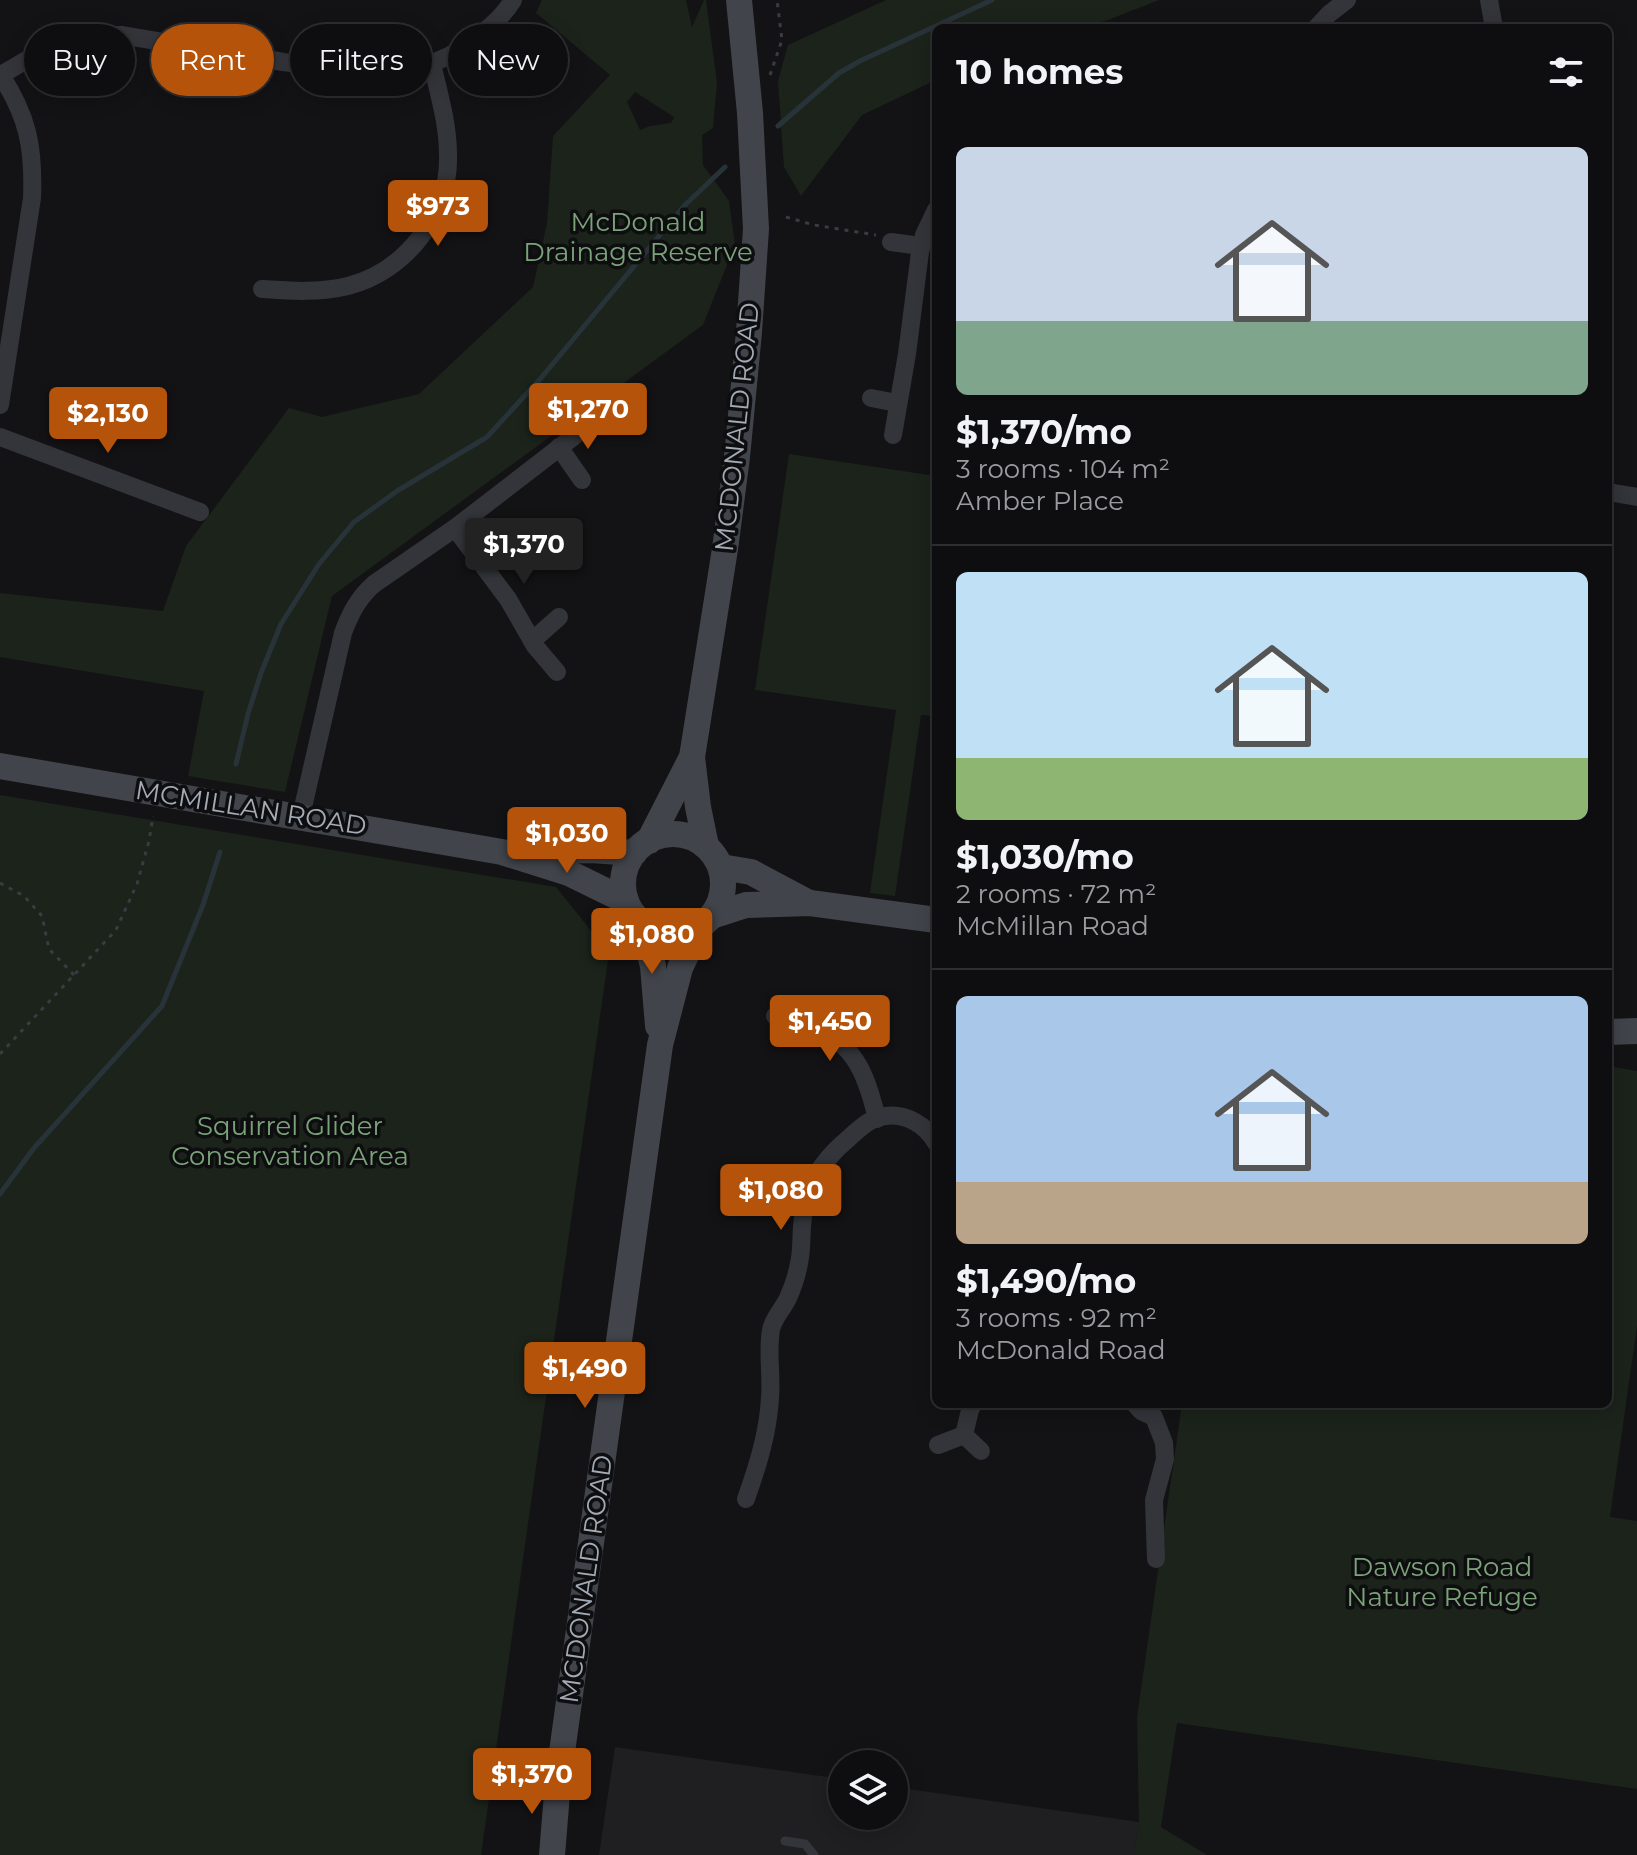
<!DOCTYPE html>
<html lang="en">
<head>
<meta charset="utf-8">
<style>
	:root { --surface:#0e0e10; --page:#1c1c1e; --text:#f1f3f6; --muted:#9b9c9f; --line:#2e2e30; --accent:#b45309 }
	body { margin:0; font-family:Montserrat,sans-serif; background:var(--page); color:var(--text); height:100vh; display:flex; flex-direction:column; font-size:30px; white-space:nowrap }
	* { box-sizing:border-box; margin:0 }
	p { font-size:26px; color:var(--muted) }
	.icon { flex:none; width:44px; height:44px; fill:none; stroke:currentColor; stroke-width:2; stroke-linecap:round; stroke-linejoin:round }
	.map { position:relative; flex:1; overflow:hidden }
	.panel { position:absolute; left:932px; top:24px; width:680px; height:1384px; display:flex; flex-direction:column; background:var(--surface); border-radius:12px; box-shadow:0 4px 20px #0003,0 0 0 2px var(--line) }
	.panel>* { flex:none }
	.hud { position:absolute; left:24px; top:24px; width:760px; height:72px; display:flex; gap:16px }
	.tools { position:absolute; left:828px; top:1750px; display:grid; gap:16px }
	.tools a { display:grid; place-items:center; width:80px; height:80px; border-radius:50%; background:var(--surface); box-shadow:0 4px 20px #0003,0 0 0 2px var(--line); font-size:40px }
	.price { position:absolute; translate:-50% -68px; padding:0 18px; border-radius:8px; background:var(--accent); color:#fff; font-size:26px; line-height:52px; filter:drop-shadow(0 2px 4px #0008) }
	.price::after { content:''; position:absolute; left:50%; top:48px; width:24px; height:18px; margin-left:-12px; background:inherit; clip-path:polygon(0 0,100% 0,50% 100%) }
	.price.current { background:#222; color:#fff }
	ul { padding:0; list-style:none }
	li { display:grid; align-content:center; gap:16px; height:424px; padding:0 24px }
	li+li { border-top:2px solid var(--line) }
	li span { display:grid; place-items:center; height:248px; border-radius:12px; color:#555 }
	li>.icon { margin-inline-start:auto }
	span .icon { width:144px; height:144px; fill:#fffc; stroke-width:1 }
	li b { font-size:34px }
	h2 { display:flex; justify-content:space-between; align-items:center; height:96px; padding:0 24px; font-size:34px }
	.tag { padding:0 28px; border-radius:36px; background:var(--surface); box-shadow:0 4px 20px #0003,0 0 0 2px var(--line); font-size:28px; line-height:72px }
	.tag.current { background:var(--accent); color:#fff }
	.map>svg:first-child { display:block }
	.built { fill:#1f1f22 }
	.green { fill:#1b231b; fill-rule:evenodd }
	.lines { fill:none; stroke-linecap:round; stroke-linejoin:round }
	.stream { stroke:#283339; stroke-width:5 }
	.path { stroke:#393c41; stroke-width:3; stroke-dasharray:4 6; stroke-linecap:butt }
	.lane { stroke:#33353a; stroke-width:9 }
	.street { stroke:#33353a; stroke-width:18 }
	.secondary { stroke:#41444a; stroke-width:26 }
	.labels { text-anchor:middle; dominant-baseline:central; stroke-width:7; stroke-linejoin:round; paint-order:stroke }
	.park-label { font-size:26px; fill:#7ba379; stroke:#0e0e10 }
	.street-label { font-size:26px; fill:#a3abb6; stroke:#0e0e10 }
</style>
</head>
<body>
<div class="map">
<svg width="1637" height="1855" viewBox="0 0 1637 1855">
	<rect width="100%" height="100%" fill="#131315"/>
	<polygon class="built" points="615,1747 842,1779 842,1816 894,1816 894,1787 1139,1822 1134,1855 599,1855"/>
	<g class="green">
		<path d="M542 0H686L692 27 704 0H706L717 83 713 128 702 135 703 165 729 201 735 245 703 325 332 596 285 792 188 776 204 691 0 657V593L163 611 186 546 289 408 322 417 419 394 533 287 547 223 553 136 610 75 536 13ZM635 92 674 117 671 123 650 126 640 130 627 102Z"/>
		<polygon points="886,0 1159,0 1108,20 1082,28 936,28 936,80 862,115 801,196 784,167 778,81 788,45"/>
		<polygon points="789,454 936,476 936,716 921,715 895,896 870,893 896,710 755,690"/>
		<polygon points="0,795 556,887 609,953 481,1855 0,1855"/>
		<polygon points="1608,1066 1637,1071 1637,1326 1610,1517 1637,1521 1637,1789 1177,1723 1161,1827 1207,1855 1134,1855 1139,1822 1137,1717 1182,1404 1608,1404"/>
	</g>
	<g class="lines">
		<g class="stream">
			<polyline points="778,126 839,73 860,61 992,0"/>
			<polyline points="236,764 248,714 261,673 281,624 319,564 354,522 397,491 487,437 541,378 685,205 725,167"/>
			<polyline points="0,1194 34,1148 162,1006 203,905 220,852"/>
		</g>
		<g class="path">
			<polyline points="770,75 782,40 777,0"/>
			<polyline points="786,217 814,225 876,235"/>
			<polyline points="0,883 24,896 42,916 49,949 74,975"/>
			<polyline points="0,1054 116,930 137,884 149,841 153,816"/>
		</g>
		<polyline class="lane" points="785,1841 805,1844 814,1855"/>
		<g class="street">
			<polyline points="1489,0 1494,28"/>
			<polyline points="1316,28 1329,14 1347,0"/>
			<path d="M0 74C28 116 34 148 32 198L0 405"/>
			<path d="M1 75C46 48 67 35 121 35 169 43 217 51 265 59 342 71 414 91 480 35 492 25 505 14 513 0"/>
			<polyline points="891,242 921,246"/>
			<path d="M262 289C291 291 319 293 348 286 406 271 450 214 448 155 448 124 439 94 432 64"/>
			<polyline points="871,398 897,403"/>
			<polyline points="893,435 907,354 920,252 924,235 936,210"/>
			<polyline points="0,437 200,512"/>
			<polyline points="559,447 582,480"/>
			<polyline points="1608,492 1637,497"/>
			<polyline points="455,528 508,599 535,646 557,672"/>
			<polyline points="532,641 559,617"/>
			<path d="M301 816 343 633C350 614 358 598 374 584L455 528 586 427"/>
			<path d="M775 1016C791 1022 808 1026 823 1033 858 1047 869 1085 877 1119"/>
			<polyline points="1135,1404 1141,1411 1154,1417 1164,1443 1165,1459 1154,1500 1156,1559"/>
			<polyline points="964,1435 981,1451"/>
			<polyline points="938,1445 964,1435 970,1410 973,1404"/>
			<path d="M746 1499C758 1465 768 1433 770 1398 772 1375 767 1352 771 1330 773 1318 783 1309 788 1298 793 1287 797 1275 799 1263 802 1251 801 1239 802 1226 805 1187 819 1163 849 1138 860 1128 870 1118 885 1116 906 1113 926 1125 936 1143"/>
		</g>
		<g class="secondary">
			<polyline points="692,757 698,807 706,846"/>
			<polyline points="0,766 502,852 569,873 626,901"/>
			<circle cx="673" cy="884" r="50"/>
			<polyline points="649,841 692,757 725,549 737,457 749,332 756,229 750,113 739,0"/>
			<polyline points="526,851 591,850 634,853"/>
			<polyline points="721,867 751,872 809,903"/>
			<polyline points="712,916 746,905 810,903 936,920"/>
			<polyline points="642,923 653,966 658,1026"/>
			<polyline points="1608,1032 1637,1031"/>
			<polyline points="552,1855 558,1781 660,1045 680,968 699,927"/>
		</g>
	</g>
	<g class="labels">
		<g class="park-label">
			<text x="638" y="222">McDonald<tspan x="638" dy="30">Drainage Reserve</tspan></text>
			<text x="290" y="1126">Squirrel Glider<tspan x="290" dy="30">Conservation Area</tspan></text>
			<text x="1442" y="1567">Dawson Road<tspan x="1442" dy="30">Nature Refuge</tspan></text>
		</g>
		<g class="street-label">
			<text transform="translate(737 427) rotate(-84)">MCDONALD ROAD</text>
			<text transform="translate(251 808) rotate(9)">MCMILLAN ROAD</text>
			<text transform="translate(586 1579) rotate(-82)">MCDONALD ROAD</text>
		</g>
	</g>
</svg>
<div class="tools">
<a><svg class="icon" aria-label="layers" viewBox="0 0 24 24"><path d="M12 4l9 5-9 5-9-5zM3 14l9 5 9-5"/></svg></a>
</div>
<b class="price" style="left:438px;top:248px">$973</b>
<b class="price" style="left:588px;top:451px">$1,270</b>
<b class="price" style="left:108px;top:455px">$2,130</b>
<b class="price current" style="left:524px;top:586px">$1,370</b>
<b class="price" style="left:567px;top:875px">$1,030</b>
<b class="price" style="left:652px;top:976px">$1,080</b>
<b class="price" style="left:830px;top:1063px">$1,450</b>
<b class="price" style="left:781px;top:1232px">$1,080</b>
<b class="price" style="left:585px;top:1410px">$1,490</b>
<b class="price" style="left:532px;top:1816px">$1,370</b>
<div class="hud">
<a class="tag">Buy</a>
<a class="tag current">Rent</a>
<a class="tag">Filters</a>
<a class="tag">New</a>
</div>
<section class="panel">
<h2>10 homes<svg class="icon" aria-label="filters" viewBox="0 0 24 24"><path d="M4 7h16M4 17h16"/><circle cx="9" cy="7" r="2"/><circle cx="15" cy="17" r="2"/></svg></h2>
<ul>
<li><span style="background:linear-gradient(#c9d6e8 70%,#7fa58c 0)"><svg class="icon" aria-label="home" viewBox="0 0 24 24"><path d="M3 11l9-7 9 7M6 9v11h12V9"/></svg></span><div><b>$1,370/mo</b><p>3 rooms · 104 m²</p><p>Amber Place</p></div></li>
<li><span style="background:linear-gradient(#bfe0f5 75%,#8fb573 0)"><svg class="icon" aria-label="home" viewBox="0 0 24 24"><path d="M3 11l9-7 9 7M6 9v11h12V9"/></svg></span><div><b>$1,030/mo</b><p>2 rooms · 72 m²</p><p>McMillan Road</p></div></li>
<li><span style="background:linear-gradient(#a9c7e8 75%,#b9a48a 0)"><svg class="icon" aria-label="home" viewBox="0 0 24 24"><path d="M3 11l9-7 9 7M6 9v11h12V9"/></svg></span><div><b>$1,490/mo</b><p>3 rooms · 92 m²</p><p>McDonald Road</p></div></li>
</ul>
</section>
</div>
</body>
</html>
